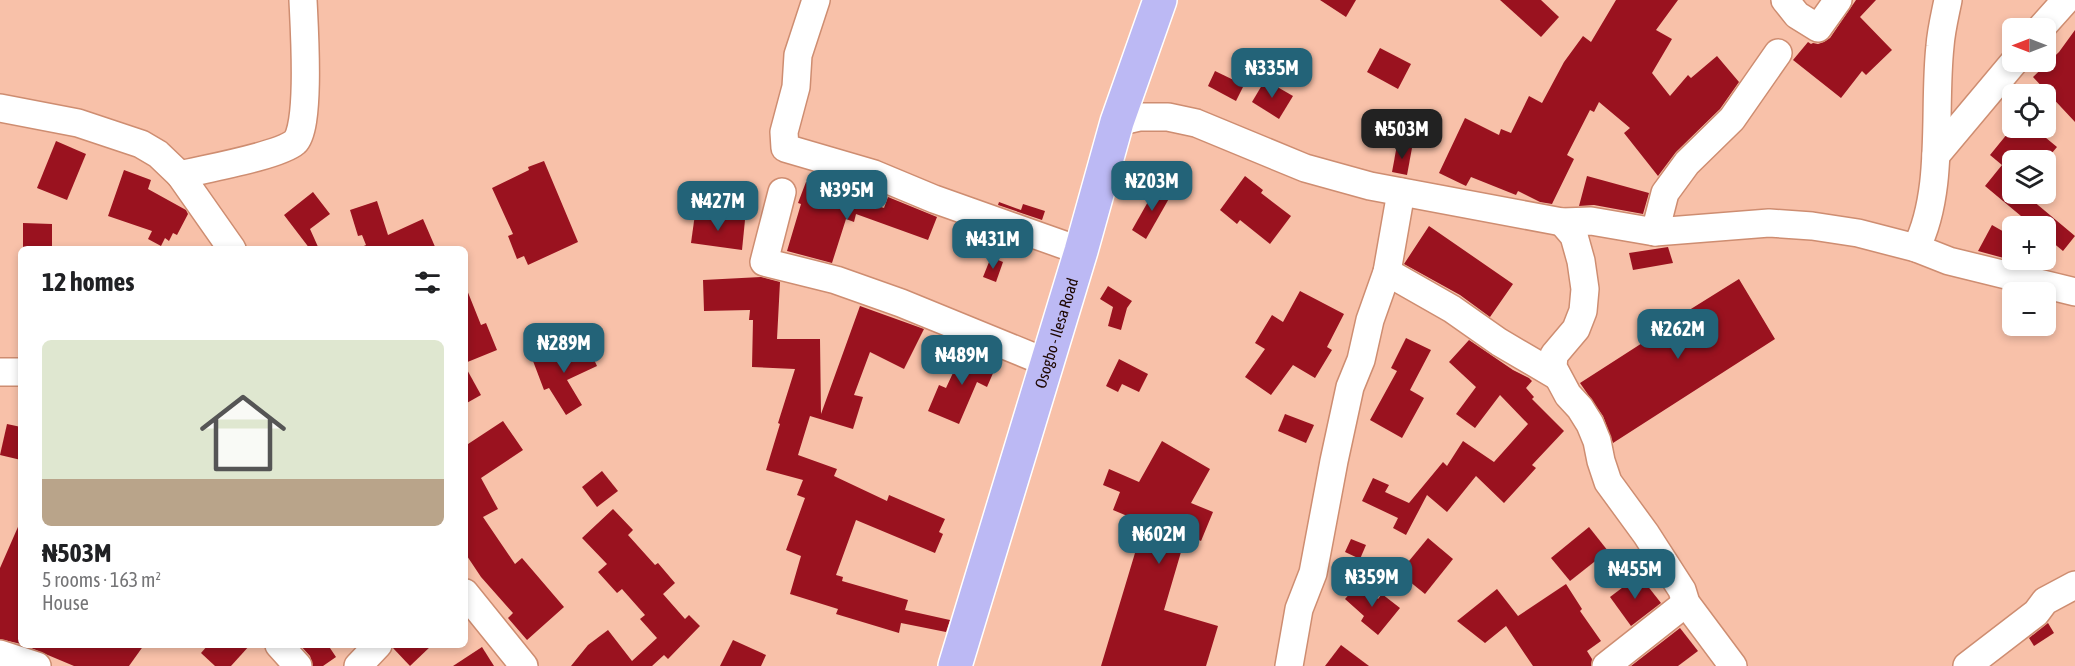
<!DOCTYPE html>
<html lang="en">
<head>
<meta charset="utf-8">
<style>
	:root { --surface:#fff; --page:#f6f6f6; --text:#202124; --muted:#757577; --accent:#236378 }
	body { margin:0; font-family:"Asap Condensed",sans-serif; background:var(--page); color:var(--text); height:100vh; display:flex; flex-direction:column; font-size:22px; white-space:nowrap }
	* { box-sizing:border-box; margin:0 }
	p { font-size:20px; color:var(--muted) }
	.icon { flex:none; width:33px; height:33px; fill:none; stroke:currentColor; stroke-width:2; stroke-linecap:round; stroke-linejoin:round }
	.map { position:relative; flex:1; overflow:hidden }
	.details { position:absolute; left:18px; top:246px; width:450px; height:402px; display:flex; flex-direction:column; background:var(--surface); border-radius:9px; box-shadow:0 3px 9px #0003 }
	.details>* { flex:none }
	.needle { width:39px; rotate:270deg }
	.fabs { position:absolute; left:2002px; top:18px; display:grid; gap:12px }
	.fabs a { display:grid; place-items:center; width:54px; height:54px; border-radius:9px; background:var(--surface); box-shadow:0 3px 9px #0003; font-size:30px }
	.price { position:absolute; translate:-50% -51px; padding:0 14px; border-radius:12px; background:var(--accent); color:#fff; font-size:20px; line-height:39px; filter:drop-shadow(0 2px 3px #0008) }
	.price::after { content:''; position:absolute; left:50%; top:36px; width:18px; height:14px; margin-left:-9px; background:inherit; clip-path:polygon(0 0,100% 0,50% 100%) }
	.price.current { background:#222; color:#fff }
	ul { padding:0; list-style:none }
	li { display:grid; align-content:center; gap:12px; height:318px; padding:0 24px }
	li span { display:grid; place-items:center; height:186px; border-radius:9px; color:#555 }
	li>.icon { margin-inline-start:auto }
	span .icon { width:108px; height:108px; fill:#fffc; stroke-width:1 }
	li b { font-size:26px }
	h2 { display:flex; justify-content:space-between; align-items:center; height:72px; padding:0 24px; font-size:26px }
	.map>svg:first-child { display:block }
	.building { fill:#9a121f }
	.lines { fill:none; stroke-linecap:round; stroke-linejoin:round }
	.minor-casing { stroke:#ce8d71; stroke-width:30 }
	.major-casing { stroke:#fff; stroke-width:36 }
	.minor { stroke:#fff; stroke-width:27 }
	.major { stroke:#bcb9f4; stroke-width:33 }
	.labels { text-anchor:middle; dominant-baseline:central; stroke-width:6; stroke-linejoin:round; paint-order:stroke }
	.street-label { font-size:16px; fill:#1d0701; stroke:#fbece6 }
</style>
</head>
<body>
<div class="map">
<svg width="2075" height="666" viewBox="0 0 2075 666">
	<rect width="100%" height="100%" fill="#f8c1a9"/>
	<g class="building">
		<polygon points="1320,0 1356,0 1346,17"/>
		<polygon points="1500,0 1541,0 1559,17 1541,37"/>
		<polygon points="1616,0 1678,0 1656,30 1672,39 1652,73 1670,96 1688,75 1691,78 1717,56 1739,82 1720,109 1676,152 1658,176 1624,133 1630,128 1599,102 1594,112 1590,110 1567,155 1574,159 1552,204 1540,202 1518,191 1516,195 1471,177 1466,186 1439,173 1465,118 1499,135 1501,129 1511,133 1529,96 1542,103 1564,62 1583,36 1591,42"/>
		<polygon points="1856,0 1876,0 1860,17 1892,50 1866,75 1862,71 1841,98 1793,60 1808,42 1811,44 1813,43 1818,44 1824,42 1830,38"/>
		<polygon points="2075,30 2075,122 2033,77 2059,52"/>
		<polygon points="1380,48 1411,64 1398,89 1367,72"/>
		<polygon points="1215,71 1244,85 1236,101 1208,86"/>
		<polygon points="1265,80 1293,96 1279,119 1252,102"/>
		<polygon points="2012,128 2034,128 2057,147 2046,160 2013,160 2013,194 2025,194 2075,236 2063,251 2046,237 2046,226 2033,226 1985,186 2002,165 1990,155"/>
		<polygon points="56,141 86,154 67,200 37,188"/>
		<polygon points="1397,145 1412,148 1407,175 1392,172"/>
		<polygon points="544,161 578,242 528,265 524,256 517,259 508,236 513,234 492,188 529,170 528,167"/>
		<polygon points="124,170 151,180 148,189 186,210 188,214 177,235 173,233 169,241 165,238 161,246 148,239 152,231 108,216"/>
		<polygon points="1245,176 1263,190 1261,193 1291,216 1270,244 1240,220 1237,224 1220,210"/>
		<polygon points="1587,176 1649,193 1643,214 1594,205 1579,206"/>
		<polygon points="806,182 884,208 888,197 937,217 928,240 856,214 854,222 846,219 832,263 787,251 801,204 798,203"/>
		<polygon points="1158,184 1171,195 1146,239 1132,230"/>
		<polygon points="313,192 330,214 310,229 319,249 310,249 284,215"/>
		<polygon points="377,201 388,235 423,219 436,249 357,249 366,245 362,235 358,236 350,210"/>
		<polygon points="999,202 1021,210 1023,204 1045,211 1042,220 998,205"/>
		<polygon points="695,214 745,220 742,250 691,243"/>
		<polygon points="23,223 52,224 52,249 23,249"/>
		<polygon points="1992,225 2013,237 2013,256 2011,260 1978,251"/>
		<polygon points="1429,226 1513,284 1490,317 1460,295 1404,264"/>
		<polygon points="1668,247 1673,263 1633,270 1629,253"/>
		<polygon points="991,257 1003,262 996,282 983,277"/>
		<polygon points="761,277 780,282 777,339 820,339 821,414 860,306 924,329 904,369 870,352 854,395 863,397 853,429 810,416 798,455 837,469 834,476 887,501 889,495 945,519 939,532 943,534 935,553 856,520 836,575 843,577 842,581 908,600 905,610 950,620 946,632 901,623 899,633 836,614 838,609 790,594 801,556 786,550 805,498 797,495 803,480 766,470 780,424 778,423 795,369 752,367 753,320 749,320 750,310 704,311 703,280"/>
		<polygon points="1739,279 1775,339 1613,443 1603,416 1580,383 1664,329 1662,327"/>
		<polygon points="465,285 481,325 486,323 497,350 465,363"/>
		<polygon points="1108,286 1132,301 1127,308 1121,330 1108,326 1113,307 1100,299"/>
		<polygon points="1300,291 1344,314 1327,347 1332,350 1315,378 1293,365 1271,395 1245,377 1265,349 1255,343 1272,315 1283,322"/>
		<polygon points="1406,338 1431,350 1410,390 1424,398 1402,438 1370,420 1397,371 1391,368"/>
		<polygon points="1469,340 1513,370 1529,378 1532,381 1526,388 1534,397 1532,399 1564,431 1532,465 1536,468 1504,503 1476,476 1447,512 1427,495 1406,535 1393,528 1398,518 1362,501 1373,478 1389,485 1385,492 1409,503 1443,462 1447,466 1463,441 1494,462 1528,424 1500,395 1475,428 1456,414 1476,387 1449,362"/>
		<polygon points="586,343 597,366 567,380 582,405 566,415 549,388 544,390 533,361 560,349 563,354"/>
		<polygon points="964,349 997,364 987,387 977,382 959,424 928,411 939,385 946,388"/>
		<polygon points="1119,359 1148,374 1139,392 1122,384 1118,392 1106,386"/>
		<polygon points="465,366 481,395 465,404"/>
		<polygon points="1285,414 1314,425 1306,443 1278,431"/>
		<polygon points="503,421 523,450 481,478 498,509 483,517 515,564 522,558 564,607 527,640 508,618 513,613 481,577 465,553 465,446"/>
		<polygon points="7,424 21,427 21,460 0,455"/>
		<polygon points="1162,441 1210,469 1191,503 1213,512 1201,541 1186,535 1164,610 1218,626 1206,666 1101,666 1144,523 1113,510 1120,492 1103,485 1109,469 1139,482"/>
		<polygon points="602,471 618,491 597,507 582,487"/>
		<polygon points="613,509 633,530 628,535 655,565 658,563 675,583 663,594 685,619 689,615 700,626 668,659 664,655 652,666 571,666 588,645 608,630 632,661 657,638 640,619 645,615 622,589 617,593 598,572 607,564 582,538"/>
		<polygon points="21,520 21,644 0,639 0,568"/>
		<polygon points="1589,527 1608,551 1570,581 1551,558"/>
		<polygon points="1428,538 1453,559 1425,594 1399,573"/>
		<polygon points="1351,539 1366,545 1360,559 1345,552"/>
		<polygon points="1639,575 1661,603 1631,626 1610,597"/>
		<polygon points="1360,582 1378,599 1382,594 1400,608 1378,635 1361,621 1364,616 1345,599"/>
		<polygon points="1566,584 1582,609 1580,611 1601,641 1587,651 1592,659 1591,666 1533,666 1506,626 1485,643 1457,621 1497,589 1518,616"/>
		<polygon points="2048,623 2054,633 2034,646 2029,638"/>
		<polygon points="1680,628 1698,651 1678,666 1631,666"/>
		<polygon points="733,640 766,655 761,666 720,666"/>
		<polygon points="24,645 144,645 129,666 74,666"/>
		<polygon points="208,645 250,645 231,666 215,666 201,653"/>
		<polygon points="300,645 328,645 336,657 323,666 313,666 310,656"/>
		<polygon points="393,645 432,645 410,666 393,648"/>
		<polygon points="1341,645 1369,666 1325,666"/>
		<polygon points="482,647 494,666 453,666"/>
	</g>
	<g class="lines">
		<g class="minor-casing">
			<g id="minor">
				<polyline points="816,0 798,55 796,87 784,132 785,148 874,174 934,199 1081,251"/>
				<polyline points="1785,0 1797,15 1818,28 1838,0"/>
				<polyline points="2041,28 2066,0"/>
				<polyline points="0,108 78,123 141,144 158,154 180,175 232,249"/>
				<polyline points="1117,122 1139,117 1168,117 1196,123 1305,168 1370,186 1562,222 1591,221 1655,232 1769,223 1812,226 1858,233 1916,248 1949,261 2075,292"/>
				<polyline points="1936,155 2014,62"/>
				<path d="M180 175C204 169 279 156 295 142 311 127 304 24 303 0"/>
				<polyline points="782,192 764,262 836,280 901,303 1048,363"/>
				<polyline points="1562,222 1574,236 1581,261 1585,289 1583,311 1576,329 1554,355 1553,367 1568,395 1580,408 1590,424 1597,441 1601,461 1608,482 1646,534 1682,590 1686,603 1733,666"/>
				<polyline points="1655,232 1665,193 1687,163 1732,119 1778,53"/>
				<path d="M1916 248C1945 191 1933 109 1940 46 1941 31 1945 15 1948 0"/>
				<polyline points="1387,272 1452,309 1499,342 1557,376"/>
				<polyline points="0,372 21,372"/>
				<polyline points="465,593 524,666"/>
				<polyline points="279,645 298,666"/>
				<polyline points="0,654 37,666"/>
				<polyline points="358,666 378,645"/>
				<polyline points="1289,666 1299,609 1313,573 1334,461 1350,387 1361,360 1370,320 1387,272 1401,192"/>
				<polyline points="1606,666 1686,603"/>
				<polyline points="1967,666 2036,613 2045,601 2075,585"/>
			</g>
		</g>
		<g class="major-casing">
			<g id="major">
				<path id="s1" d="M955 666 1081 251 1117 122 1160 0"/>
			</g>
		</g>
		<use href="#minor" class="minor"/>
		<use href="#major" class="major"/>
	</g>
	<g class="labels">
		<g class="street-label">
			<text stroke="none"><textPath href="#s1" startOffset="348">Osogbo - Ilesa Road</textPath></text>
		</g>
	</g>
</svg>
<div class="fabs">
<a><svg class="needle" viewBox="-14 -14 28 28"><path d="M0-13l5 13h-10z" fill="#e53935"/><path d="M0 13l5-13h-10z" fill="#757577"/></svg></a>
<a><svg class="icon" aria-label="locate" viewBox="0 0 24 24"><circle cx="12" cy="12" r="6"/><path d="M12 2v4M12 18v4M2 12h4M18 12h4"/></svg></a>
<a><svg class="icon" aria-label="layers" viewBox="0 0 24 24"><path d="M12 4l9 5-9 5-9-5zM3 14l9 5 9-5"/></svg></a>
<a>+</a>
<a>−</a>
</div>
<b class="price" style="left:1272px;top:99px">₦335M</b>
<b class="price current" style="left:1402px;top:160px">₦503M</b>
<b class="price" style="left:1152px;top:212px">₦203M</b>
<b class="price" style="left:847px;top:221px">₦395M</b>
<b class="price" style="left:718px;top:232px">₦427M</b>
<b class="price" style="left:993px;top:270px">₦431M</b>
<b class="price" style="left:1678px;top:360px">₦262M</b>
<b class="price" style="left:564px;top:374px">₦289M</b>
<b class="price" style="left:962px;top:386px">₦489M</b>
<b class="price" style="left:1159px;top:565px">₦602M</b>
<b class="price" style="left:1635px;top:600px">₦455M</b>
<b class="price" style="left:1372px;top:608px">₦359M</b>
<section class="details">
<h2>12 homes<svg class="icon" aria-label="filters" viewBox="0 0 24 24"><path d="M4 7h16M4 17h16"/><circle cx="9" cy="7" r="2"/><circle cx="15" cy="17" r="2"/></svg></h2>
<ul>
<li><span style="background:linear-gradient(#dfe7d0 75%,#b9a48a 0)"><svg class="icon" aria-label="home" viewBox="0 0 24 24"><path d="M3 11l9-7 9 7M6 9v11h12V9"/></svg></span><div><b>₦503M</b><p>5 rooms · 163 m²</p><p>House</p></div></li>
</ul>
</section>
</div>
</body>
</html>
